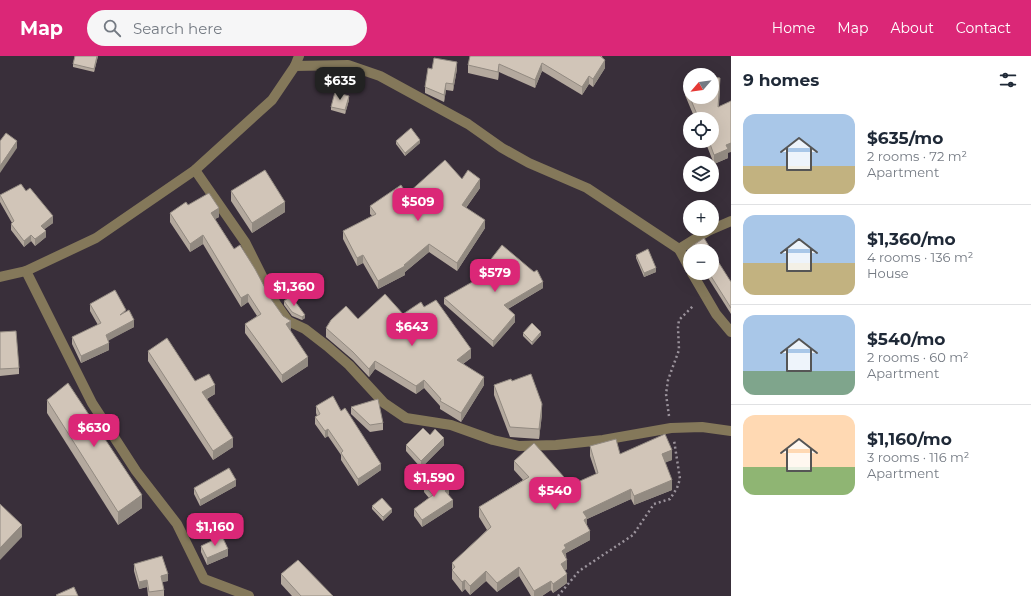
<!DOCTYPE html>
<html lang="en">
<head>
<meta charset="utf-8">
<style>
	:root { --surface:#fff; --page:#f6f6f7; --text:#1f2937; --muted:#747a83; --line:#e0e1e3; --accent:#db2777 }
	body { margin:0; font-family:Montserrat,sans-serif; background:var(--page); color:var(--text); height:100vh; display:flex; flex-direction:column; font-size:15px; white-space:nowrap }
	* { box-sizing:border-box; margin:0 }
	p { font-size:13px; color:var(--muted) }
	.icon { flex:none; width:22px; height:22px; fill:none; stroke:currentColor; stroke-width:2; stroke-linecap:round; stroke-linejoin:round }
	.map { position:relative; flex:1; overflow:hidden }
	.details { display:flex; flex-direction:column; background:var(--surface); width:300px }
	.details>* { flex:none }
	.needle { width:26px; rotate:242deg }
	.fabs { position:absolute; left:683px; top:12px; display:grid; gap:8px }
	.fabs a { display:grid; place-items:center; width:36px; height:36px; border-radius:50%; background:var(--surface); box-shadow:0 4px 16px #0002; font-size:20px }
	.price { position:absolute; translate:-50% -34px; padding:0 9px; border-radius:8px; background:var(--accent); color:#fff; font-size:13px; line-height:26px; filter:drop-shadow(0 1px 2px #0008) }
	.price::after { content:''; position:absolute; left:50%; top:24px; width:12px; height:9px; margin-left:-6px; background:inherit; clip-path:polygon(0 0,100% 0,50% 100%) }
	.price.selected { background:#222; color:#fff }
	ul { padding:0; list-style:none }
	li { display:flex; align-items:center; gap:12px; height:100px; padding:0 12px }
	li+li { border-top:1px solid var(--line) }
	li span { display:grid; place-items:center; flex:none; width:112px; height:80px; border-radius:12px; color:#555 }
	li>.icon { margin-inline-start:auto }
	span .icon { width:48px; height:48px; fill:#fffc; stroke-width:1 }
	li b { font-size:17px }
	h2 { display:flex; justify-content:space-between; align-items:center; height:48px; padding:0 12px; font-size:17px }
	header { display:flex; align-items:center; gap:24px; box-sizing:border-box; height:56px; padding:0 20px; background:var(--accent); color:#fff }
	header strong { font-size:19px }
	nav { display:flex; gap:22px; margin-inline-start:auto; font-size:14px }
	.search { width:280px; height:36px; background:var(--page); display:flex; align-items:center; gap:10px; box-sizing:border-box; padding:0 14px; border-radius:22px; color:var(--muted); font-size:15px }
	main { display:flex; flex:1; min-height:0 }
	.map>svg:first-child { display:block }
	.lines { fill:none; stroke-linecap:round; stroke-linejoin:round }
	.path { stroke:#9b939c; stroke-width:2.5; stroke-dasharray:2 3; stroke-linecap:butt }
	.minor { stroke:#84785a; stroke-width:10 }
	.wall { fill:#b4a99e }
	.shaded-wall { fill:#928a81 }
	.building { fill:#d1c5b8; stroke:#928a81 }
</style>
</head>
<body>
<header>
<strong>Map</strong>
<div class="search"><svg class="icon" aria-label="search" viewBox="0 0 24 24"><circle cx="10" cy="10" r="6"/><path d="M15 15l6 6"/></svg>Search here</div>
<nav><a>Home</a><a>Map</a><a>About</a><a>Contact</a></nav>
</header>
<main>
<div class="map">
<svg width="731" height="540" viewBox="0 0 731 540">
	<rect width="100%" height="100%" fill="#392f3a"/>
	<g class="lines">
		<g class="path">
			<polyline points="669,360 666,338 668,324 679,294 678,271 679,264 694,249"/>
			<polyline points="558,540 579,515 633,479 654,448 670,443 677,432 680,423 674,384"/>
		</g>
		<g class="minor">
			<polyline points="295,10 348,9 380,20 468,68 502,92 529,107 587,132 679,193 690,213"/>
			<polyline points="195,114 245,186 276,248 288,265 305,273 327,290 349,309 384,347 406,362 451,369 493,384 519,390 556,389 603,384 671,372 702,371 731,375"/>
			<polyline points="679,193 708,175 731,165"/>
			<polyline points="26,215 92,347 136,415 177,468 204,523 249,540"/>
			<polyline points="692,217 716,258 731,276"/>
			<polyline points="0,221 26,215 96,182 195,114 272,44 295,10 299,0"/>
		</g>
	</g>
	<g class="wall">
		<polygon points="75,0 98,0 94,16 73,11 73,8"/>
		<polygon points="602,0 605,12 593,31 589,28 582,39 542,15 535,32 499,16 498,24 468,17 468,9"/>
		<polygon points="432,13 457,13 453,35 446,34 444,46 425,37 425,31"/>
		<polygon points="685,30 720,31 719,50 728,97 728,102 714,108 705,85 712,85 712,63 695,63 685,39"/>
		<polygon points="349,44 345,58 331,54 331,51"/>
		<polygon points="396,85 420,87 405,100 396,88"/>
		<polygon points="462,123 480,132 466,152 485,172 457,215 429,196 405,216 405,219 378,233 363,207 357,210 343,183 343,175 372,160 370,158 370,150"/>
		<polygon points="26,135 53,167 44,173 46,181 35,190 31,185 24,191 11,174 11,168 12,167 0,146 0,139"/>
		<polygon points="231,135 285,156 252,177 231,145"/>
		<polygon points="170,157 219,161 215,163 234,193 271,243 291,273 290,274 308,310 282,327 245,277 245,268 257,260 248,246 241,251 203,188 190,196 170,166"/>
		<polygon points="692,190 712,195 692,195"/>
		<polygon points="636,199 656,216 644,221 636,202"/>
		<polygon points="705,217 712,217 731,226 731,258"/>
		<polygon points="543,232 508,253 515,266 493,291 444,248 444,242"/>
		<polygon points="284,245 305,262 302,264 292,260 284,249"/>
		<polygon points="90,248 126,256 134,271 108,284 109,294 81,307 72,288 72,281 98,269 90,255"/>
		<polygon points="424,251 471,302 463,308 484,329 461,366 440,353 440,350 424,332 416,338 375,313 369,321 353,304 326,281 326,272 358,263 403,258"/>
		<polygon points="0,276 19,312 19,318 0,320"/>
		<polygon points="523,277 541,279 532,289 523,280"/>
		<polygon points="148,295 195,325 215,338 207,343 233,391 213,404 148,305"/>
		<polygon points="512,325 542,358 539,383 510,381 494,339 494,329"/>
		<polygon points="47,344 142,452 118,469 47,357"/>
		<polygon points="316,350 341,355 381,414 358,430 341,404 341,399 328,380 325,382 315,368 315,361 317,360 316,357"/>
		<polygon points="351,351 383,367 383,374 370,376 351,358"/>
		<polygon points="430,379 444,389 421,412 406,395 406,389"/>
		<polygon points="590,390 620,398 672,404 665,406 672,434 634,449 631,443 587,463 587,469 590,484 566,497 567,513 565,514 567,527 553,537 551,534 542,540 531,540 519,520 497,536 486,525 470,539 465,533 462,536 452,523 452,507 487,474 479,461 479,451 523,424 514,414 514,405 571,429 596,418 590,400"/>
		<polygon points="424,429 449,437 448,439 453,451 422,471 414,460 414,453 429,442 424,436"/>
		<polygon points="236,430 200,450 194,438 194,432"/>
		<polygon points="372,450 392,456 383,465 372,453"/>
		<polygon points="201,490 228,500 207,509 201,496"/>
		<polygon points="134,508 168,525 162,526 164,534 164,540 148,540 147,531 139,533 134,515"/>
		<polygon points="281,518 333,540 292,540 281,528"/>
	</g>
	<g class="shaded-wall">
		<polygon points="97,0 98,0 94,16 94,13"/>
		<polygon points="605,4 605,12 593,31 593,23"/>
		<polygon points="457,6 457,13 453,35 453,28"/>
		<polygon points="542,7 542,15 535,32 535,24"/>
		<polygon points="499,8 499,16 498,24 498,16"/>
		<polygon points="589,20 589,28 582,39 582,31"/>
		<polygon points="720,22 720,31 718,59 718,51"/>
		<polygon points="446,27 446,34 444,46 444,39"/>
		<polygon points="349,40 349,44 345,58 345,54"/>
		<polygon points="420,84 420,87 405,100 405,97"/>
		<polygon points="17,85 17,92 0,117 0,110"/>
		<polygon points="731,87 731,96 728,97 728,102 714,108 714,99 726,89"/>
		<polygon points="480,123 480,132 462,157 462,149"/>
		<polygon points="285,146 285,156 252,177 252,167"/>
		<polygon points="219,152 219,161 211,165 211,157"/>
		<polygon points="53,160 53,167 41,176 41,170"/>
		<polygon points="485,164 485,172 457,215 457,207"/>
		<polygon points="46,175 46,181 35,190 35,183"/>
		<polygon points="31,179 31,185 24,191 24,185"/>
		<polygon points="203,179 203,188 190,196 190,188"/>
		<polygon points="429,188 429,196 405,216 405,219 378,233 378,225 404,209"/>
		<polygon points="363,199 363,207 357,210 357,202"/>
		<polygon points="656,212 656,216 644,221 644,217"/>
		<polygon points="543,226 543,232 504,255 504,249"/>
		<polygon points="248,238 248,246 241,251 241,242"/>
		<polygon points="305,259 305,262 302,264 302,261"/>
		<polygon points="515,259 515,266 493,291 493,285"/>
		<polygon points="134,264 134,271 106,286 106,279"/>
		<polygon points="291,265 291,273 286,277 286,268"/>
		<polygon points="541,276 541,279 532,289 532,286"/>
		<polygon points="109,287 109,294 81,307 81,300"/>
		<polygon points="471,293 471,302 457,312 457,304"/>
		<polygon points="308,301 308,310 282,327 282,319"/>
		<polygon points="375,305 375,313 369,321 369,313"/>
		<polygon points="484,321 484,329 461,366 461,357"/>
		<polygon points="424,324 424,332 416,338 416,330"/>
		<polygon points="215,329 215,338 202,345 202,336"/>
		<polygon points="542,348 542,358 539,383 539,373"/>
		<polygon points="328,373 328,380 325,382 325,375"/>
		<polygon points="233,382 233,391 213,404 213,395"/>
		<polygon points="444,382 444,389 421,412 421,405"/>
		<polygon points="672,394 672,404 662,408 662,398"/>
		<polygon points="381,408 381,414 358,430 358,423"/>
		<polygon points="236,424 236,430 200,450 200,444"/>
		<polygon points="672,424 672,434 634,449 634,440"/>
		<polygon points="449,431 449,437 445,442 445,435"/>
		<polygon points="631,433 631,443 587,463 587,472 584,473 583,456"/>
		<polygon points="142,439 142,452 118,469 118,456"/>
		<polygon points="453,444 453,451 422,471 422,464"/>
		<polygon points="392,453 392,456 383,465 383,461"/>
		<polygon points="22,469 22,481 0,504 0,492"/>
		<polygon points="590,475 590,484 566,497 566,501 562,495 564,489"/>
		<polygon points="228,493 228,500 207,509 207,502"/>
		<polygon points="567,504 567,513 561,517 561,508"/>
		<polygon points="519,511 519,520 497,536 497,527"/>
		<polygon points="486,515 486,525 470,539 470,530"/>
		<polygon points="168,518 168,525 161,526 161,520"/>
		<polygon points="567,518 567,527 553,537 553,528"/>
		<polygon points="147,524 147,531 139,533 139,526"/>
		<polygon points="465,524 465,533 462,536 462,526"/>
		<polygon points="551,525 551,534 542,540 534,540 534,535"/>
	</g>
	<g class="building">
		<polygon points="75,0 97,0 94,13 73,8"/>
		<polygon points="470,0 600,0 605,4 593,23 589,20 582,31 542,7 535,24 499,8 498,16 468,9"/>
		<polygon points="434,2 457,6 453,28 446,27 444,39 425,31 428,12 432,13"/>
		<polygon points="712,21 720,22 718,51 731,45 731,87 726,89 728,93 714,99 709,85 712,85 712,63 699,63 685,30 690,22 690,41 712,41"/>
		<polygon points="335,36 349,40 345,54 331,51"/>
		<polygon points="411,72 420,84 405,97 396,85"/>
		<polygon points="6,77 17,85 0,110 0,85"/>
		<polygon points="445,104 462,123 468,114 480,123 462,149 485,164 457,207 429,188 404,209 405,210 378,225 363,199 357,202 343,175 376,158 370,150 401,129 407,138"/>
		<polygon points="265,114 285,146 252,167 231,135"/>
		<polygon points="21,128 26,135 30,132 53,160 41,170 46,175 35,183 31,179 24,185 11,168 14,165 0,139"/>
		<polygon points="209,137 219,152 211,157 234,193 240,189 255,213 271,243 283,260 291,265 286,268 308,301 282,319 245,268 261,258 248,238 241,242 203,179 190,188 170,157 186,146 188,149"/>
		<polygon points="704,182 712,195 695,195 692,190"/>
		<polygon points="502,189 534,216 537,214 543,226 504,249 515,259 493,285 444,242 474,225"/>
		<polygon points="648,193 656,212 644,217 636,199"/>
		<polygon points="712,196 731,226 731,252 709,217 712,217"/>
		<polygon points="115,234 126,254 120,259 129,254 134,264 106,279 109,287 81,300 72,281 101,267 90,248"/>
		<polygon points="385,238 403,258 421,246 424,251 436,244 471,293 457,304 484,321 461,357 440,345 441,343 424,324 416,330 375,305 369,313 353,296 326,272 331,264 346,250 358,263"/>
		<polygon points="291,240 305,259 302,261 292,256 284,245"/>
		<polygon points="532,267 541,276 532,286 523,277"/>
		<polygon points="16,275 19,312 0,313 0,276"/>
		<polygon points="167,282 195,325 209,318 215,329 202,336 233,382 213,395 148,295"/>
		<polygon points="531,318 542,348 539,373 510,371 494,329 511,323 512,325"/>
		<polygon points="68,327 142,439 118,456 47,344"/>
		<polygon points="333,340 341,355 345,352 381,408 358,423 341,397 343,395 328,373 325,375 315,361 320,358 316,350"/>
		<polygon points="378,343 383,367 370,369 351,351"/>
		<polygon points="423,372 430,379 435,373 444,382 421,405 406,389"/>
		<polygon points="665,378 672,394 662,398 672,424 634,440 631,433 583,456 587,462 584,464 590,475 564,489 566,492 562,495 567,504 561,508 567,518 553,528 551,525 534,535 519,511 497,527 486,515 470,530 465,524 462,526 452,514 455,511 452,507 491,471 479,451 529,421 514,405 534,387 571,429 598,417 590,390 616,383 620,398"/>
		<polygon points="229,412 236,424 200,444 194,432"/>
		<polygon points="437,419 449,431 445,435 453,444 422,464 414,453 433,439 424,429"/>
		<polygon points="382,442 392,453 383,461 372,450"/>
		<polygon points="0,448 22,469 0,492"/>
		<polygon points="222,480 228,493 207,502 201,490"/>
		<polygon points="162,500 168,518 161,520 164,534 149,536 147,524 139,526 134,508"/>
		<polygon points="298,504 333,540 301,540 281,518"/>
		<polygon points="74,531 78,540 57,540 56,539"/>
	</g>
</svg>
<div class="fabs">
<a><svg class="needle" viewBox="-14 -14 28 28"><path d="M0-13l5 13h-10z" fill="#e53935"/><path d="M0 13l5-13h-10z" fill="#747a83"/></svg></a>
<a><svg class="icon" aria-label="locate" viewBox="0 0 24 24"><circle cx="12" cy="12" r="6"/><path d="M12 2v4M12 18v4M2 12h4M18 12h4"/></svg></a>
<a><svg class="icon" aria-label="layers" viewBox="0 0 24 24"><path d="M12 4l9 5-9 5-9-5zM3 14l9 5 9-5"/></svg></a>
<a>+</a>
<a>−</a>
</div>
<b class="price selected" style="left:340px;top:45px">$635</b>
<b class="price" style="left:418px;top:166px">$509</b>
<b class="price" style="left:495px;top:237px">$579</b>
<b class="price" style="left:294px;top:251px">$1,360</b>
<b class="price" style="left:412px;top:291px">$643</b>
<b class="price" style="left:94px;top:392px">$630</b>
<b class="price" style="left:434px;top:442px">$1,590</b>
<b class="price" style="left:555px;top:455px">$540</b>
<b class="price" style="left:215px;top:491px">$1,160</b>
</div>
<section class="details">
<h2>9 homes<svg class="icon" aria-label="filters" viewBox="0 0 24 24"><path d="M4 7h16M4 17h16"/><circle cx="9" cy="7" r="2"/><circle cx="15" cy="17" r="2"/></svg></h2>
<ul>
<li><span style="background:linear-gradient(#a9c7e8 65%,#c2b280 0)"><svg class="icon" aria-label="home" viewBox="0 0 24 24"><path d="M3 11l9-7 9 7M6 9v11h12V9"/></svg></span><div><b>$635/mo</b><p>2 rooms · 72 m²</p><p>Apartment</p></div></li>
<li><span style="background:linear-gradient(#a9c7e8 60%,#c2b280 0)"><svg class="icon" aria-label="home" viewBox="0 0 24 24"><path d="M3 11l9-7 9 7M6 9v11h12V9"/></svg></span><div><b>$1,360/mo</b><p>4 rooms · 136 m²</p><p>House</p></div></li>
<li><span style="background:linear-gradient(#a9c7e8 70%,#7fa58c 0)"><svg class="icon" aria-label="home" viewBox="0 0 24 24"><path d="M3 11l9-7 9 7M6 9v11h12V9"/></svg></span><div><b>$540/mo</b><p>2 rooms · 60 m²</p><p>Apartment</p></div></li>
<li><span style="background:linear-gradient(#ffd9b3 65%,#8fb573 0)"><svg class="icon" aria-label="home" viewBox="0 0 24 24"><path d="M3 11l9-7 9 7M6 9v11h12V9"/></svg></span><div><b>$1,160/mo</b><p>3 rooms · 116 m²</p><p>Apartment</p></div></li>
</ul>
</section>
</main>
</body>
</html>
